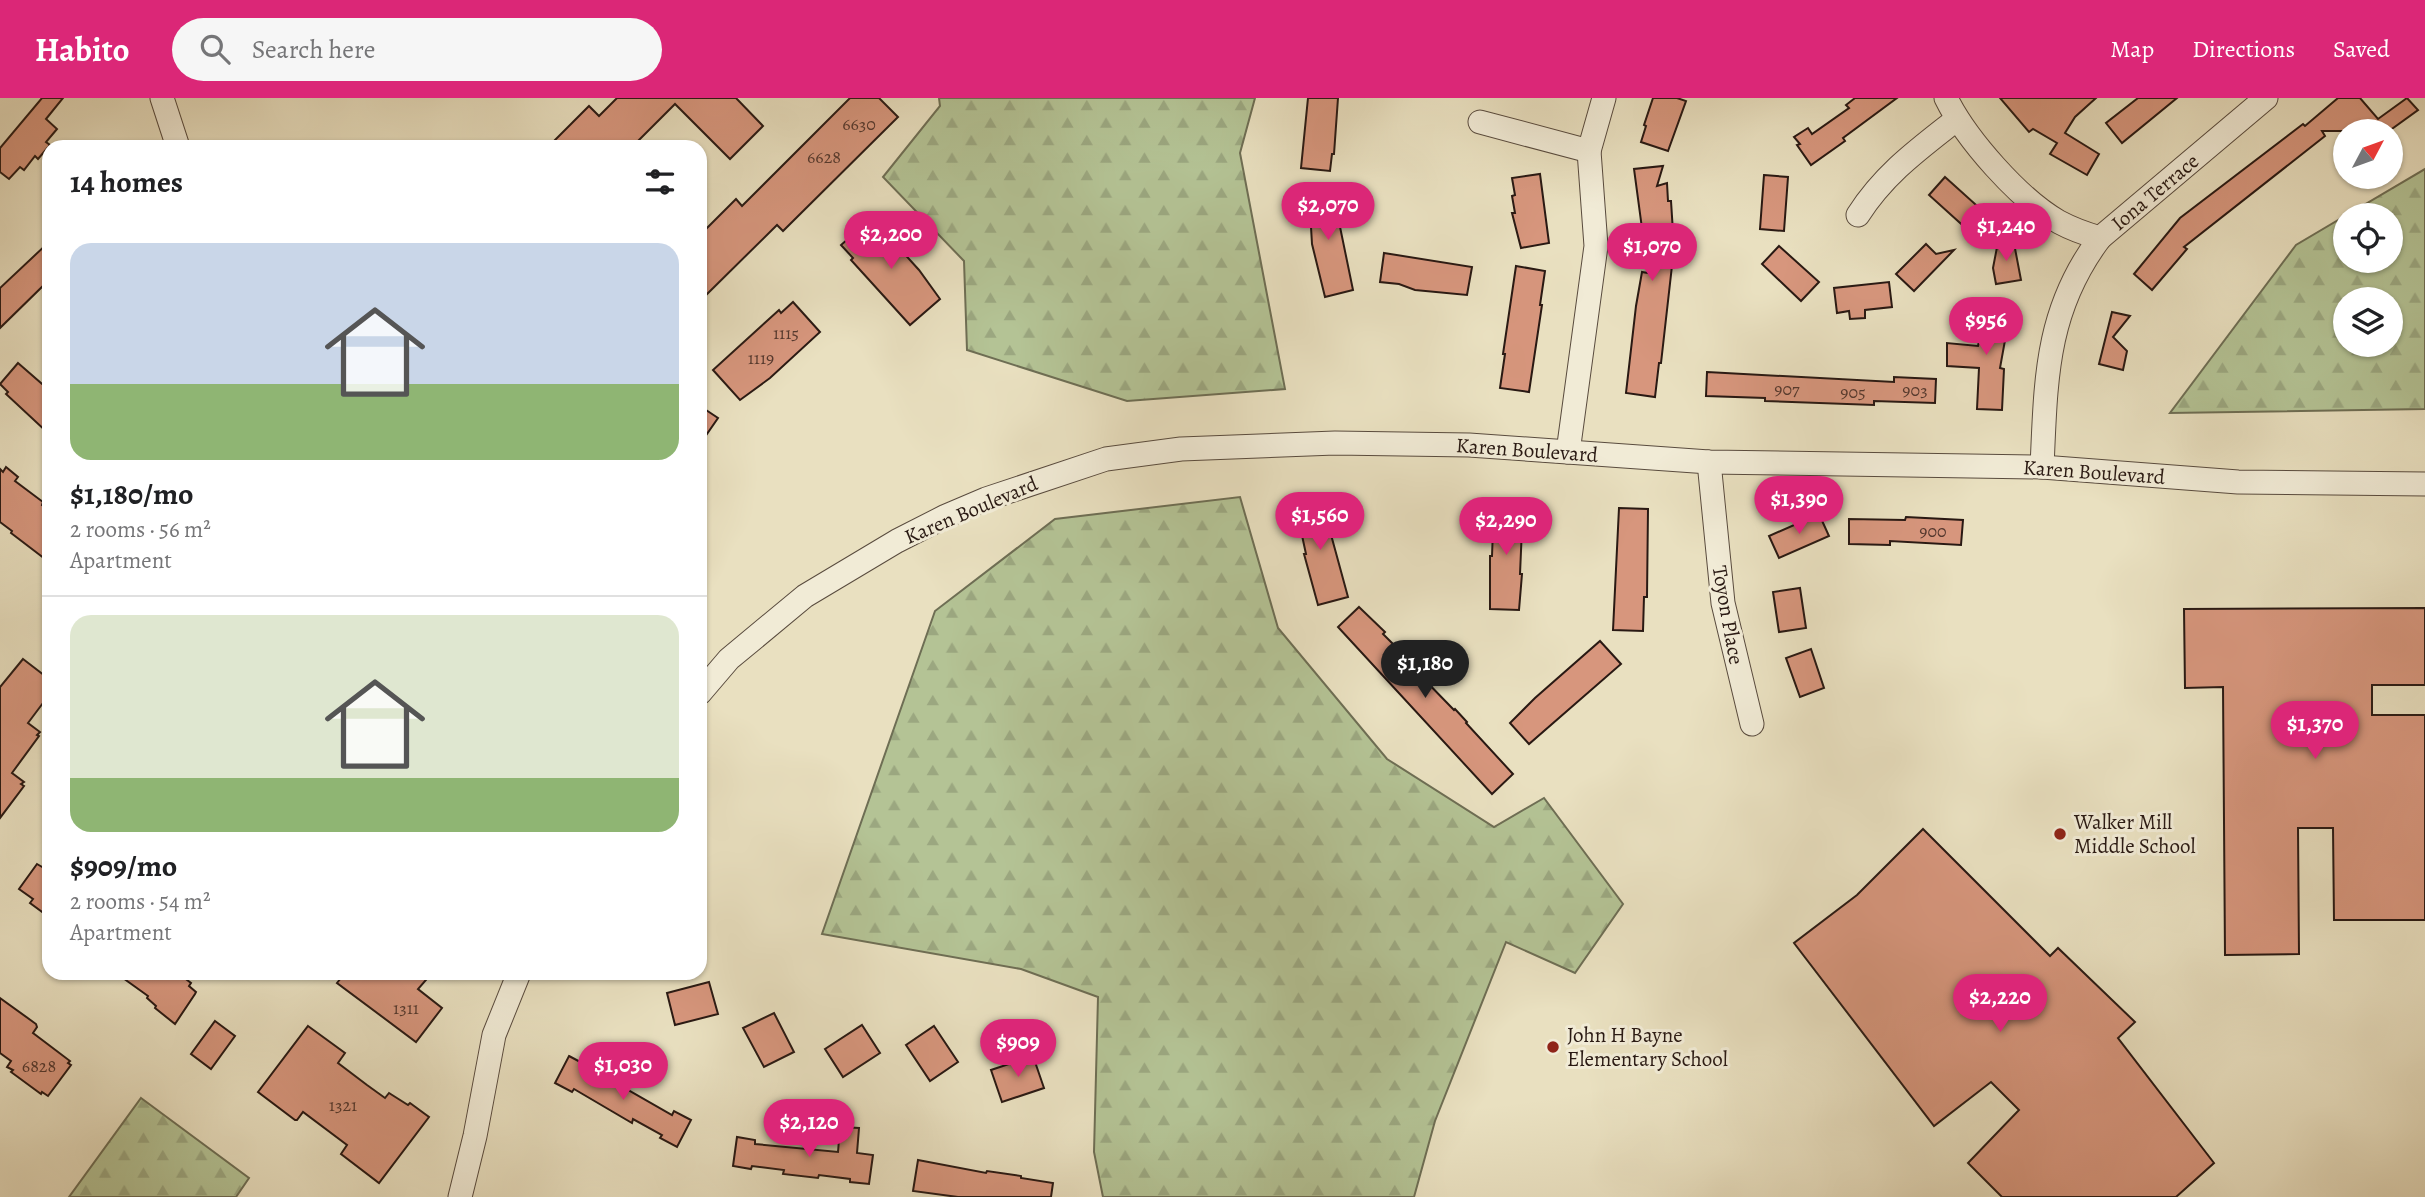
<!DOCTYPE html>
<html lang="en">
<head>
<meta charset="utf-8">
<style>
	:root { --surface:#fff; --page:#f6f6f6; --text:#202124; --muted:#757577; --line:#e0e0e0; --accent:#db2777 }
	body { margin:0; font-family:Alegreya,serif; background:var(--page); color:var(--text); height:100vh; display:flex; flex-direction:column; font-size:26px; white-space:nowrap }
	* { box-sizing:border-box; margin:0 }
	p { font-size:23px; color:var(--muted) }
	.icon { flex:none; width:38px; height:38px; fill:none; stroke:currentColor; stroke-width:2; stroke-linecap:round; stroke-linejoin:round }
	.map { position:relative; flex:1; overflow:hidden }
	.details { position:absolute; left:42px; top:42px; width:665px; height:840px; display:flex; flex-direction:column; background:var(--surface); border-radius:21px; box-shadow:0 2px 5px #0004 }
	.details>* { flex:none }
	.needle { width:46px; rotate:49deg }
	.buttons { position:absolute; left:2333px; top:21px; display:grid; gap:14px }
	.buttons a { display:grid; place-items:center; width:70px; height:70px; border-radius:50%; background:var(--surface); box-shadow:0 2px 5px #0004; font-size:35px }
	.price { position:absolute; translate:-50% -60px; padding:0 16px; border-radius:24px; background:var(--accent); color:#fff; font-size:23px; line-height:46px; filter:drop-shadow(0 2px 4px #0008) }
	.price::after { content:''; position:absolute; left:50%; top:42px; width:21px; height:16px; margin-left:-10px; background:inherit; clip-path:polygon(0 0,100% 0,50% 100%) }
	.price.selected { background:#222; color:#fff }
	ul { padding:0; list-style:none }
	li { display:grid; align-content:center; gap:14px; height:371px; padding:0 28px }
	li+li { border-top:2px solid var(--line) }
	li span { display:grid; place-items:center; height:217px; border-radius:21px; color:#555 }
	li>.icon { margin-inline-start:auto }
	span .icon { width:126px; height:126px; fill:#fffc; stroke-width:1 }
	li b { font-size:30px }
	h2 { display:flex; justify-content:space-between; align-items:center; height:84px; padding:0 28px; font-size:30px }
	header { display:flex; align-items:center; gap:42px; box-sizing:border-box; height:98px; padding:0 35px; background:var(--accent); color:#fff }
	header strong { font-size:33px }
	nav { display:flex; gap:38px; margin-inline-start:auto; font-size:24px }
	.search { width:490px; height:63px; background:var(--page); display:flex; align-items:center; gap:18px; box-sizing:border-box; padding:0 24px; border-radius:38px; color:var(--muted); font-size:26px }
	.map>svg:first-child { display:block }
	.forest { fill:url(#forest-firs); stroke:#6e6e54; stroke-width:2; fill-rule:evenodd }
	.building { fill:#d7967d; stroke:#291913; stroke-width:2 }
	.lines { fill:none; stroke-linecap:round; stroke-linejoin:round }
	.minor-casing { stroke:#594b3e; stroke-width:25 }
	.minor { stroke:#f1ebd6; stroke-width:23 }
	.poi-dot { fill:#8f2418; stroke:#f1ebd6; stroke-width:2.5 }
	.labels { text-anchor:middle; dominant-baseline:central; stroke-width:6; stroke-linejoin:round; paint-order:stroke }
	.number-label { font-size:18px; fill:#54382e }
	.street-label { font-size:21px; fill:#291913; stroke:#f1ebd6 }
	.poi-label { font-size:21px; fill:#291913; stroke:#f1ebd6; text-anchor:start }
</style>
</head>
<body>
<header>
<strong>Habito</strong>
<div class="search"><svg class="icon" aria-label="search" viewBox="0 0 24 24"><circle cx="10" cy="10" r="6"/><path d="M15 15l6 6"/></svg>Search here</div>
<nav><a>Map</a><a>Directions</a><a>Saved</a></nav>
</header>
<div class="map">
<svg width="2425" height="1099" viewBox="0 0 2425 1099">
	<defs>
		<pattern id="forest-firs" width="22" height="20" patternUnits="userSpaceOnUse" patternTransform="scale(1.75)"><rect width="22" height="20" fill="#b4c395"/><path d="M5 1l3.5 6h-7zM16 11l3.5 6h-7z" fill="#9ba780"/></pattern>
	</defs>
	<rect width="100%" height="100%" fill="#e9e0c0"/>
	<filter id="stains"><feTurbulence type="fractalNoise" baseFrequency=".00286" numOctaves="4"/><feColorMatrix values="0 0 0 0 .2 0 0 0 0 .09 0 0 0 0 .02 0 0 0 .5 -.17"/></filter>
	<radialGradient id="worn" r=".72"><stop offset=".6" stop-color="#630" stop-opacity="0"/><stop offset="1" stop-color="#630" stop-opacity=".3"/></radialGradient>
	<g class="forest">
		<polygon points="939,0 1255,0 1240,55 1285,291 1127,303 967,252 964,163 883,79 940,8"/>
		<path d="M2425 71V311L2170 315 2296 147 2345 118V163H2390V117H2347ZM2345 201H2390V247H2345Z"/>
		<polygon points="1240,399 1278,530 1387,661 1494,729 1544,700 1623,806 1575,875 1506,844 1435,1023 1414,1099 1103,1099 1094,1054 1098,899 1021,871 822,836 935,513 1055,421"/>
		<polygon points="141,1000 249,1080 236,1099 69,1099"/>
	</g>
	<g class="building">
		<polygon points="42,0 63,0 46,21 57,31 46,44 50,47 38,61 35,58 24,72 20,69 9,81 0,74 0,50"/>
		<polygon points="617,0 736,0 763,28 730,61 675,6 632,49 548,49 589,8 599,18"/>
		<polygon points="850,0 879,0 898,19 783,133 777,127 700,203 700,137 736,101 742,108"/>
		<polygon points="1308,0 1338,0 1334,56 1332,56 1330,73 1301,70"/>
		<polygon points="1653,0 1677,0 1686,3 1668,53 1641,44 1646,28 1644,27"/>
		<polygon points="1855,0 1897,0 1843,40 1845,43 1811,67 1797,47 1800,46 1794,39 1808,30 1812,36 1849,10 1846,7"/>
		<polygon points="2000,0 2096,0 2075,19 2065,35 2099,56 2087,77 2050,56 2057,45 2033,31 2029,34"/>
		<polygon points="2138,0 2177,0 2122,45 2106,25"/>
		<polygon points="2338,0 2360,0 2378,21 2407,0 2418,12 2389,33 2322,33 2325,38 2184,149 2187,151 2152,192 2134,176 2180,120 2303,26 2305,28"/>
		<polygon points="1663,68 1657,88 1667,85 1668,103 1671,103 1674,150 1661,265 1659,265 1655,299 1626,295 1636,208 1642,174 1648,175 1634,71"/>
		<polygon points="1540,76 1549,145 1521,150 1512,115 1515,115 1512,98 1515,97 1512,80"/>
		<polygon points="1764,77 1788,79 1784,133 1760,131"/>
		<polygon points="1945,79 1985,115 1969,133 1929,97"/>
		<polygon points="1331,89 1341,124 1339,124 1353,192 1325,199 1312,146 1311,129 1303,95"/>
		<polygon points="872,120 919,172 940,201 910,227 851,162 853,160 841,147"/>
		<polygon points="2013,140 2021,182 1996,186 1993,170 1998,144"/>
		<polygon points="49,144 49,182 0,230 0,190"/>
		<polygon points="1926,146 1936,156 1954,152 1914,193 1896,176"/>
		<polygon points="1779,148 1819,184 1801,203 1762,166"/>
		<polygon points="1384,155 1472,169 1467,197 1415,192 1399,186 1380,184"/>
		<polygon points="1516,168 1545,173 1540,207 1542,207 1529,294 1500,290 1505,256 1503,256"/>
		<polygon points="1889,184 1892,209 1865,212 1865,220 1850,221 1849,213 1837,215 1834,190"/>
		<polygon points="793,204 820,234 770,280 740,302 713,272 779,212 781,215"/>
		<polygon points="1987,204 2011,209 2000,270 2004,271 2002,312 1977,311 1979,270 1947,268 1947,245 1978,248"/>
		<polygon points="2112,214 2130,218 2113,239 2127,253 2123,272 2099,266"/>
		<polygon points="18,265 49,292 49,336 6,296 8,294 0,286"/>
		<polygon points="1707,274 1894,284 1894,279 1936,281 1935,305 1874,303 1874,307 1765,303 1765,300 1706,298"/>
		<polygon points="700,308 718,320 700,346"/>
		<polygon points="6,369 18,379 15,383 43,404 42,407 49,412 49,464 11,435 12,433 0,424 0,371 3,374"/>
		<polygon points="1321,398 1326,415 1327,414 1330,433 1348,499 1318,507 1304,456 1306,456 1295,405"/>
		<polygon points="1494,405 1523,407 1520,476 1522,476 1519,512 1490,511 1490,458 1492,458"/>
		<polygon points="1619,410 1648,411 1647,499 1644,499 1643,533 1613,532"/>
		<polygon points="1819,416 1829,438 1779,460 1769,438"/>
		<polygon points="1906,419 1963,422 1961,447 1890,443 1890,447 1849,446 1849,421 1905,422"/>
		<polygon points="1800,490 1806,530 1779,534 1773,494"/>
		<polygon points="1359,509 1385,534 1383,536 1420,573 1418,575 1454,612 1455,611 1467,624 1466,625 1513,676 1492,696 1338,529"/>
		<polygon points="2425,510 2425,587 2372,587 2372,617 2425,617 2425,822 2334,822 2333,730 2298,730 2299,856 2225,857 2223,589 2185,590 2184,511"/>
		<polygon points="1600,543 1621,566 1529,646 1510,625 1535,600"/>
		<polygon points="1811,551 1824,590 1800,599 1786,560"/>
		<polygon points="23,561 49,581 49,597 28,625 40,634 37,637 39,638 12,675 24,684 21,686 24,688 0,720 0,589"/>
		<polygon points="1923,731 2050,858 2058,850 2135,924 2118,940 2214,1065 2176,1099 2002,1099 1968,1065 2019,1012 1991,984 1934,1028 1794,845 1857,797"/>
		<polygon points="37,766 49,773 49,819 30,805 33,801 19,791"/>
		<polygon points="116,875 178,875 191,885 189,888 196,894 195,896 175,926 155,910 156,908 147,900 148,898"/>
		<polygon points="345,875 432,875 418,891 442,910 416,944 337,885"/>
		<polygon points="709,884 718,916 675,927 667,895"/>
		<polygon points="0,900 36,926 37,929 33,935 70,963 68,965 71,967 48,998 42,994 41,996 11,974 13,972 7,969 11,963 0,955"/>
		<polygon points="774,915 794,954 764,969 743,930"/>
		<polygon points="215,923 235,938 211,971 191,956"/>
		<polygon points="862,927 880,955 843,979 825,951"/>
		<polygon points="308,928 345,955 338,965 367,987 385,1000 389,995 408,1007 410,1005 429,1019 379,1085 341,1056 347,1047 303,1014 297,1022 295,1022 258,994"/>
		<polygon points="934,928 958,964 930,983 906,947"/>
		<polygon points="569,958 586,967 584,971 613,986 614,984 672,1017 674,1013 691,1022 677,1049 660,1040 662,1037 633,1021 632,1025 574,991 572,994 555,985"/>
		<polygon points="1033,958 1044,990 1002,1004 991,972"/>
		<polygon points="840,1029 859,1030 857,1055 873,1057 869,1086 850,1084 850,1081 819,1077 818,1080 783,1076 784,1072 752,1068 751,1071 733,1068 737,1039 755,1042 755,1046 838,1054"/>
		<polygon points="918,1062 986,1075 987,1073 1021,1078 1021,1080 1053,1085 1051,1099 958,1099 913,1093"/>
	</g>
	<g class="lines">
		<g class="minor-casing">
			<g id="minor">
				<polyline points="162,0 178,49"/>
				<path d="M1946 0C1966 41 2019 101 2059 124 2072 131 2086 136 2100 140"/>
				<polyline points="1480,24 1589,53 1596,148 1568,354"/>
				<polyline points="1589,53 1604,0"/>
				<path d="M1858 117C1885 75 1919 51 1957 21"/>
				<polyline points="1709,364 1723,505 1752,626"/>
				<path d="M2042 369C2046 283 2045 213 2100 140L2266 0"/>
				<polyline points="700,595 729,561 805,498 897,443 946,418 986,401 1106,361 1181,351 1335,345 1469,347 1709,364 2042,369 2238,384 2425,386"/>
				<polyline points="460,1099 475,1038 494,937 519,875"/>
			</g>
		</g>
		<use href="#minor" class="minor"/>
	</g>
	<g class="poi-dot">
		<circle cx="2060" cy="736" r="7"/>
		<circle cx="1553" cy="949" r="7"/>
	</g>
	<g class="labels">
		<g class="number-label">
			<text x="859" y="26">6630</text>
			<text x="824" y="59">6628</text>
			<text x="786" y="235">1115</text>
			<text x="761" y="260">1119</text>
			<text x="1787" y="291">907</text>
			<text x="1915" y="292">903</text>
			<text x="1853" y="294">905</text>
			<text x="1933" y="433">900</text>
			<text x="406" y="910">1311</text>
			<text x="39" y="968">6828</text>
			<text x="343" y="1007">1321</text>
		</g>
		<g class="street-label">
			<text transform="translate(2155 94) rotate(-40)">Iona Terrace</text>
			<text transform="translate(1527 352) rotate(4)">Karen Boulevard</text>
			<text transform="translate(2094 374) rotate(4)">Karen Boulevard</text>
			<text transform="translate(971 412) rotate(-23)">Karen Boulevard</text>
			<text transform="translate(1728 517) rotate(80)">Toyon Place</text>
		</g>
		<g class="poi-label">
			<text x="2074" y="724">Walker Mill<tspan x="2074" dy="24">Middle School</tspan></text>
			<text x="1567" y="937">John H Bayne<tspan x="1567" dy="24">Elementary School</tspan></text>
		</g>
	</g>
	<rect width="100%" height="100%" filter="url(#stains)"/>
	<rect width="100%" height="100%" fill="url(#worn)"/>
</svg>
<div class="buttons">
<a><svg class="needle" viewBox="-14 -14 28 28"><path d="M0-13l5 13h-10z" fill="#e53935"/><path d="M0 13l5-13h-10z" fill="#757577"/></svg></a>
<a><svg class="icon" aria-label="locate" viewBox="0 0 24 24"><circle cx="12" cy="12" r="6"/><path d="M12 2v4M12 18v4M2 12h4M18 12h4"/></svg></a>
<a><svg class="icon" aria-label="layers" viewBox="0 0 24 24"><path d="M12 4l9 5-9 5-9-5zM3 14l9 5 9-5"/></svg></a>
</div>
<b class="price" style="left:1328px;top:144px">$2,070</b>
<b class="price" style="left:2006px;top:165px">$1,240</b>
<b class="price" style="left:891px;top:173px">$2,200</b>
<b class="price" style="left:1652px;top:185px">$1,070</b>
<b class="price" style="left:1986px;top:259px">$956</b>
<b class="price" style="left:1799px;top:438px">$1,390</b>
<b class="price" style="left:1320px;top:454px">$1,560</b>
<b class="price" style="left:1506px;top:459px">$2,290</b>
<b class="price selected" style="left:1425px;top:602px">$1,180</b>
<b class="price" style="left:2315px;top:663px">$1,370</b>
<b class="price" style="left:2000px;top:936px">$2,220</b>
<b class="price" style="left:1018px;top:981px">$909</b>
<b class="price" style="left:623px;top:1004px">$1,030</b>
<b class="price" style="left:809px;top:1061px">$2,120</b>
<section class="details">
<h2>14 homes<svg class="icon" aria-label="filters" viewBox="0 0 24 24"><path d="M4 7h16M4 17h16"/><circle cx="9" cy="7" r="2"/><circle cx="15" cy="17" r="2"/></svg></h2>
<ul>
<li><span style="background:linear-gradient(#c9d6e8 65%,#8fb573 0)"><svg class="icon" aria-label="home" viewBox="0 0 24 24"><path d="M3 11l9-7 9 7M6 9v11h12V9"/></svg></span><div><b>$1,180/mo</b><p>2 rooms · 56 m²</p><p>Apartment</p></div></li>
<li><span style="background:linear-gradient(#dfe7d0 75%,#8fb573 0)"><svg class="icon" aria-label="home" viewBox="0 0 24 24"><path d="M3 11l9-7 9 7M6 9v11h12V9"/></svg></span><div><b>$909/mo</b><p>2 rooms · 54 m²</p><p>Apartment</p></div></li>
</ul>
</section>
</div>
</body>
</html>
